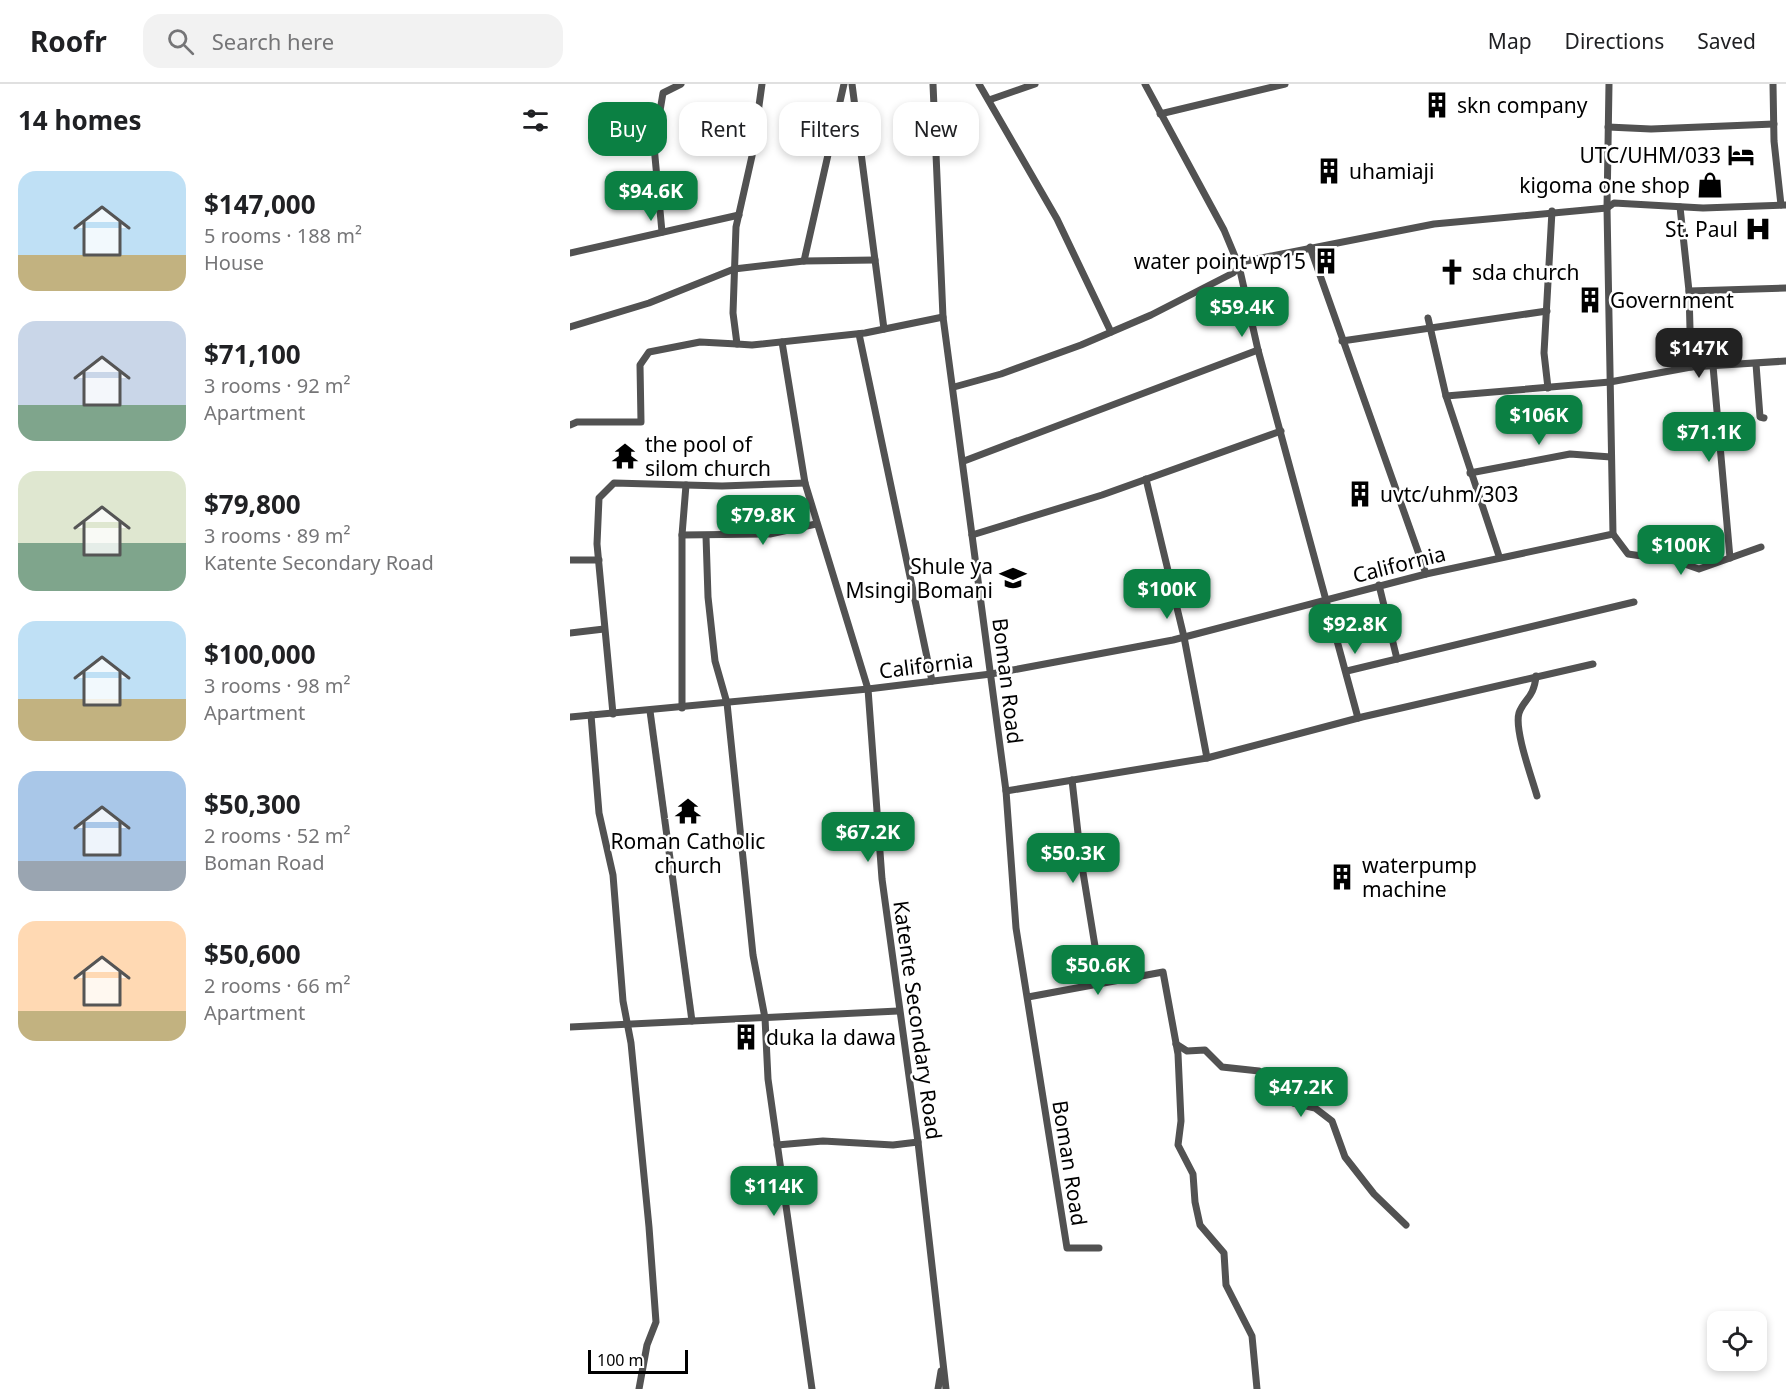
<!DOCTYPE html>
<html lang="en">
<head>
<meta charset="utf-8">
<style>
	:root { --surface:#fff; --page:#f2f2f2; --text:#202124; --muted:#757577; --line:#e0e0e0; --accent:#0b8043 }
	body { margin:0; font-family:"Noto Sans",sans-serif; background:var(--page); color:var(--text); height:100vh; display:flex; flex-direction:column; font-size:22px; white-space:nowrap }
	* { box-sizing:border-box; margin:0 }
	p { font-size:20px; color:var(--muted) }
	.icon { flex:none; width:33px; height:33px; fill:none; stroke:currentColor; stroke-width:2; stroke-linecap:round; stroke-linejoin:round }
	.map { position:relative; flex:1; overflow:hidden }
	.details { display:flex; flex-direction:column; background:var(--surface); width:570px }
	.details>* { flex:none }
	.guide { position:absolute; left:18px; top:18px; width:570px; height:54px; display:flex; gap:12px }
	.buttons { position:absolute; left:1137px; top:1227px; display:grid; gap:12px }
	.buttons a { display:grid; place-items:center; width:60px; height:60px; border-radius:12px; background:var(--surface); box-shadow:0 3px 9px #0003; font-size:30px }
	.scale { position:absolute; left:18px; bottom:15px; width:100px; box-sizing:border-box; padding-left:6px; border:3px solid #000; border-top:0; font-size:16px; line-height:21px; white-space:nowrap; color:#000; -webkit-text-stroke:4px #fff; paint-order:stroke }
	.price { position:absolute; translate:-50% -51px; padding:0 14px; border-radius:12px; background:var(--accent); color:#fff; font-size:20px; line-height:39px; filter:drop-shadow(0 2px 3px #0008) }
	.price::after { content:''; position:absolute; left:50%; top:36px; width:18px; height:14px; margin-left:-9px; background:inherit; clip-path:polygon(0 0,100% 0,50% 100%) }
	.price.on { background:#222; color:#fff }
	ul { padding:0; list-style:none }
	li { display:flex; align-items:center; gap:18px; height:150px; padding:0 18px }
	li span { display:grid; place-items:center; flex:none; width:168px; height:120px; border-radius:18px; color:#555 }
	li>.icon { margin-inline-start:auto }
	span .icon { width:72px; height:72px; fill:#fffc; stroke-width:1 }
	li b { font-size:26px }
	h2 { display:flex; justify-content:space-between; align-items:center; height:72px; padding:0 18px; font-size:26px }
	.pill { padding:0 21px; border-radius:18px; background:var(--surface); box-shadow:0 3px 9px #0003; font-size:21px; line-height:54px }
	.pill.on { background:var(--accent); color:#fff }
	header { display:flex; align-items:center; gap:36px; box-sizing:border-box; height:84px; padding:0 30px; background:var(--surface); border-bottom:2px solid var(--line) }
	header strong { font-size:28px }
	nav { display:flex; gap:33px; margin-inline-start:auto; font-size:21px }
	.search { width:420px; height:54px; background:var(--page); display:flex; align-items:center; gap:15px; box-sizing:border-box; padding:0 21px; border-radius:18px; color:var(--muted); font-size:22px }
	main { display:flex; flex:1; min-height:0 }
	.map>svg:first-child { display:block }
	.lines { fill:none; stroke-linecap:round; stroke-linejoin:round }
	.minor { stroke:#525252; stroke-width:7 }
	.labels { text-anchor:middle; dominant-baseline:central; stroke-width:5; stroke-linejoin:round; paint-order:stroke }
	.poi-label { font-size:21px; fill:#000; stroke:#fff; text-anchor:start }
	.street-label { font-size:21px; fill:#000; stroke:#fff }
</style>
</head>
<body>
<header>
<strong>Roofr</strong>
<div class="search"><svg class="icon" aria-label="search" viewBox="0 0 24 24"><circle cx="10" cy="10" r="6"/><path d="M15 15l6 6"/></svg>Search here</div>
<nav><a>Map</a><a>Directions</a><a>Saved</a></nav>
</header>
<main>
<section class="details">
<h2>14 homes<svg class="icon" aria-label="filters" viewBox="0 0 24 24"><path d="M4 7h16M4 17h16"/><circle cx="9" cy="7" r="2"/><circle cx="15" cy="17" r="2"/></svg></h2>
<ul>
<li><span style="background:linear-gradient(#bfe0f5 70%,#c2b280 0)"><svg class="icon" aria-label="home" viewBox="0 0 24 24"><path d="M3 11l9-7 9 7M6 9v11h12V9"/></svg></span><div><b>$147,000</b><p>5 rooms · 188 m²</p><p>House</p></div></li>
<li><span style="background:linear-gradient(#c9d6e8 70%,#7fa58c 0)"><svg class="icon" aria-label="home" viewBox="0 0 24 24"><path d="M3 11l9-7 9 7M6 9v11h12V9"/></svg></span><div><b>$71,100</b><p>3 rooms · 92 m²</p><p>Apartment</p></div></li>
<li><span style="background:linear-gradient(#dfe7d0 60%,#7fa58c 0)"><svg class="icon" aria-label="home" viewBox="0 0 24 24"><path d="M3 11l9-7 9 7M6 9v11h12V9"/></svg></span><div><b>$79,800</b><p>3 rooms · 89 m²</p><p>Katente Secondary Road</p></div></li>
<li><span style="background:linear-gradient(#bfe0f5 65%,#c2b280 0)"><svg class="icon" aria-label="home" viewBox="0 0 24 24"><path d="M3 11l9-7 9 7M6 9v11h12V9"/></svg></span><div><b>$100,000</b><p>3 rooms · 98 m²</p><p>Apartment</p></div></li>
<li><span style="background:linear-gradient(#a9c7e8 75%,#9aa5b1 0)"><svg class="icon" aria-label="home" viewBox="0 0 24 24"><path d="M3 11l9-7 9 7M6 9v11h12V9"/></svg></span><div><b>$50,300</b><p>2 rooms · 52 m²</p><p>Boman Road</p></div></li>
<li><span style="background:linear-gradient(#ffd9b3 75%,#c2b280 0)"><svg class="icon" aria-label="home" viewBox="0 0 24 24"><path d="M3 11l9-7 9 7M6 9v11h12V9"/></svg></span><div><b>$50,600</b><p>2 rooms · 66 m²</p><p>Apartment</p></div></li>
</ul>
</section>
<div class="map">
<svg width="1216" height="1305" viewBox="0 0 1216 1305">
	<rect width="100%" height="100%" fill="#fff"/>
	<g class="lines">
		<g class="minor">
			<polyline points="192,0 182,72 166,143 163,229 167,260 182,261 295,249 373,233"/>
			<polyline points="282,0 314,245"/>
			<polyline points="363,0 373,233 436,707 446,844 497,1164 529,1164"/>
			<polyline points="409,0 487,135 541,248"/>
			<polyline points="575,0 654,146 669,182 688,266 788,634"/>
			<polyline points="1203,0 1204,57 1211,121"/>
			<polyline points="419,16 465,0"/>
			<polyline points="590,30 715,0"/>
			<polyline points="1038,43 1081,45 1204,40"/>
			<polyline points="1110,123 1119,207 1121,283"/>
			<polyline points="92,148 84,62 93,9 111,0"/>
			<polyline points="740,163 856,490"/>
			<polyline points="0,169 169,131"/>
			<polyline points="234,177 274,0"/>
			<polyline points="1119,207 1216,204"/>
			<polyline points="858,234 876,312 929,472"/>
			<polyline points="0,243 79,219 164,185 234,177 305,176"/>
			<polyline points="289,250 362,597"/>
			<polyline points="772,257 977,227"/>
			<polyline points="212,258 235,399 298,605 312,795 348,1058 376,1305"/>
			<polyline points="1186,280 1190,333 1194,334"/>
			<polyline points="1143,282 1160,474"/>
			<polyline points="384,303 431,290 511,261 581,231 663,189 676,177 864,140 1037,124 1044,119 1133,124 1216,121"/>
			<polyline points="978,304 974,269 982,127"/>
			<polyline points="876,312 1040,298 1121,283 1216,277"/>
			<polyline points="0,341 7,338 71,338 70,281 79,268 130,258 167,260"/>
			<polyline points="394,377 688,266"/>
			<polyline points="900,389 1000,370 1041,373"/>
			<polyline points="576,395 614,553 637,674"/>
			<polyline points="1043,450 1058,470 1106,477 1129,485 1191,463"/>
			<polyline points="112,451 200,450 246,440"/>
			<polyline points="402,451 532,411 711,347"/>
			<polyline points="136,452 138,513 145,577 157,619 183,871 195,934 198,995 242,1305"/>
			<polyline points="0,476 29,476"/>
			<polyline points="809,501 827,575"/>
			<polyline points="0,549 34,545"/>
			<polyline points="777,587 1064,518"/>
			<path d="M966 592C964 614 954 615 949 629 944 646 962 694 967 712"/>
			<polyline points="112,624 112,451 116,401"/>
			<polyline points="80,627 122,937"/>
			<polyline points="43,630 27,460 29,414 44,399 152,402 235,399"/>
			<polyline points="21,631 29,729 43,791 53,917 61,959 79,1143 86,1238 77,1261 69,1305"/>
			<polyline points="0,633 298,605 421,590 603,556 856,490 1043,450 1037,124 1039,0"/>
			<polyline points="502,696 511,776 531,899"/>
			<polyline points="436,707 637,674 792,633 1023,580"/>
			<polyline points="458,913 593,888 608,970 611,1037 608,1061 623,1090 625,1118 630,1141 654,1169 656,1201 682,1252 687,1305"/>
			<polyline points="0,943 328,927"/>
			<polyline points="606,960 617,967 635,966 652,983 689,987 723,1019 745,1024 762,1037 775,1073 804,1110 836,1141"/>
			<polyline points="207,1061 253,1057 323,1061 348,1058"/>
			<polyline points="368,1305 371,1287"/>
		</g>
	</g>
	<defs>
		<g id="building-bare" transform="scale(2.07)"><path d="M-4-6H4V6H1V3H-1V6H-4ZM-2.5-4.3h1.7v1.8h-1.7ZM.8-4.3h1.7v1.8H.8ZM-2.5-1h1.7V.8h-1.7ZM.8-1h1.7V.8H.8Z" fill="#000" stroke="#fff" stroke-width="2.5" paint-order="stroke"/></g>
		<g id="hotel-bare" transform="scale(2.07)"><path d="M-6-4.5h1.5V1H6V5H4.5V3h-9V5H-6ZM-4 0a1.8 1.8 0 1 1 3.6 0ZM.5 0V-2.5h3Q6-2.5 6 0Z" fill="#000" stroke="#fff" stroke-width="2.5" paint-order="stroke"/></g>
		<g id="shop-bare" transform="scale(2.07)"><path d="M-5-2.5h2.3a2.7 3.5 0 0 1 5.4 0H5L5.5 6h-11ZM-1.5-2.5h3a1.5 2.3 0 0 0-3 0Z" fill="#000" stroke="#fff" stroke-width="2.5" paint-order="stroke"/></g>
		<g id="hospital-bare" transform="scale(2.07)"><path d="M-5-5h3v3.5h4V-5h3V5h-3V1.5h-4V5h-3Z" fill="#000" stroke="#fff" stroke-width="2.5" paint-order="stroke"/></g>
		<g id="church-bare" transform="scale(2.07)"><path d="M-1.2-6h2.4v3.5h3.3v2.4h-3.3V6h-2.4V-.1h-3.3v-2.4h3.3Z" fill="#000" stroke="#fff" stroke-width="2.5" paint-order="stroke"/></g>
		<g id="temple-bare" transform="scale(2.07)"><path d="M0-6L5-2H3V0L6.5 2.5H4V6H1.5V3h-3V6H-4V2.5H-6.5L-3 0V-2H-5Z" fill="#000" stroke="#fff" stroke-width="2.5" paint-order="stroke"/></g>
		<g id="school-bare" transform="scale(2.07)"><path d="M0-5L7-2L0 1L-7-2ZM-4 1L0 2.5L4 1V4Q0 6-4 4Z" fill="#000" stroke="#fff" stroke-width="2.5" paint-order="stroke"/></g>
	</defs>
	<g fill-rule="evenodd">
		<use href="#building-bare" x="867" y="21"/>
		<use href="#hotel-bare" x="1171" y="71"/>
		<use href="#building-bare" x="759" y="87"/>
		<use href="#shop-bare" x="1140" y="101"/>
		<use href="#hospital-bare" x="1188" y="145"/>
		<use href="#building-bare" x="756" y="177"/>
		<use href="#church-bare" x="882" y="188"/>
		<use href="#building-bare" x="1020" y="216"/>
		<use href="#temple-bare" x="55" y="372"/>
		<use href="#building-bare" x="790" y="410"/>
		<use href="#school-bare" x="443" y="494"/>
		<use href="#temple-bare" x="118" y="727"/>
		<use href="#building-bare" x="772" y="793"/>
		<use href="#building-bare" x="176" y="953"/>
	</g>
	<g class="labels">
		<g class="poi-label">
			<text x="887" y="21">skn company</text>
			<text x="1151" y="71" text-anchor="end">UTC/UHM/033</text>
			<text x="779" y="87">uhamiaji</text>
			<text x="1120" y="101" text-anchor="end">kigoma one shop</text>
			<text x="1168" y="145" text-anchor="end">St. Paul</text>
			<text x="736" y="177" text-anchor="end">water point wp15</text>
			<text x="902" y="188">sda church</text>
			<text x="1040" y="216">Government</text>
			<text x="75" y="360">the pool of<tspan x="75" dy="24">silom church</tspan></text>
			<text x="810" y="410">uvtc/uhm/303</text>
			<text x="423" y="482" text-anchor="end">Shule ya<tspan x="423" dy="24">Msingi Bomani</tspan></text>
			<text x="118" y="757" text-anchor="middle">Roman Catholic<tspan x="118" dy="24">church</tspan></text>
			<text x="792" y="781">waterpump<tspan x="792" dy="24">machine</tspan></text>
			<text x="196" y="953">duka la dawa</text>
		</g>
		<g class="street-label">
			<text transform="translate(829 480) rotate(-14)">California</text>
			<text transform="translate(356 581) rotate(-7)">California</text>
			<text transform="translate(438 597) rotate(83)">Boman Road</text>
			<text transform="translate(348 936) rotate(82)">Katente Secondary Road</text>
			<text transform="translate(500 1079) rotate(81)">Boman Road</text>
		</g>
	</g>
</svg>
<div class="buttons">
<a><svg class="icon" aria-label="locate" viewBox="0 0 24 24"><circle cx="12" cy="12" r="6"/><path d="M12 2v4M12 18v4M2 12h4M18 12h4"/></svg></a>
</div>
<div class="scale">100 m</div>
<b class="price" style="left:81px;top:138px">$94.6K</b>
<b class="price" style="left:672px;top:254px">$59.4K</b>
<b class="price on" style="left:1129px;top:295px">$147K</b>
<b class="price" style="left:969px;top:362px">$106K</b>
<b class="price" style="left:1139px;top:379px">$71.1K</b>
<b class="price" style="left:193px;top:462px">$79.8K</b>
<b class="price" style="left:1111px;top:492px">$100K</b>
<b class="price" style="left:597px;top:536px">$100K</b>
<b class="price" style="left:785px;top:571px">$92.8K</b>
<b class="price" style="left:298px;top:779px">$67.2K</b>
<b class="price" style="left:503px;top:800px">$50.3K</b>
<b class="price" style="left:528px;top:912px">$50.6K</b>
<b class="price" style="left:731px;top:1034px">$47.2K</b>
<b class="price" style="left:204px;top:1133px">$114K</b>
<div class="guide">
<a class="pill on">Buy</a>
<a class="pill">Rent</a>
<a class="pill">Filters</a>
<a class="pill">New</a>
</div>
</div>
</main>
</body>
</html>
